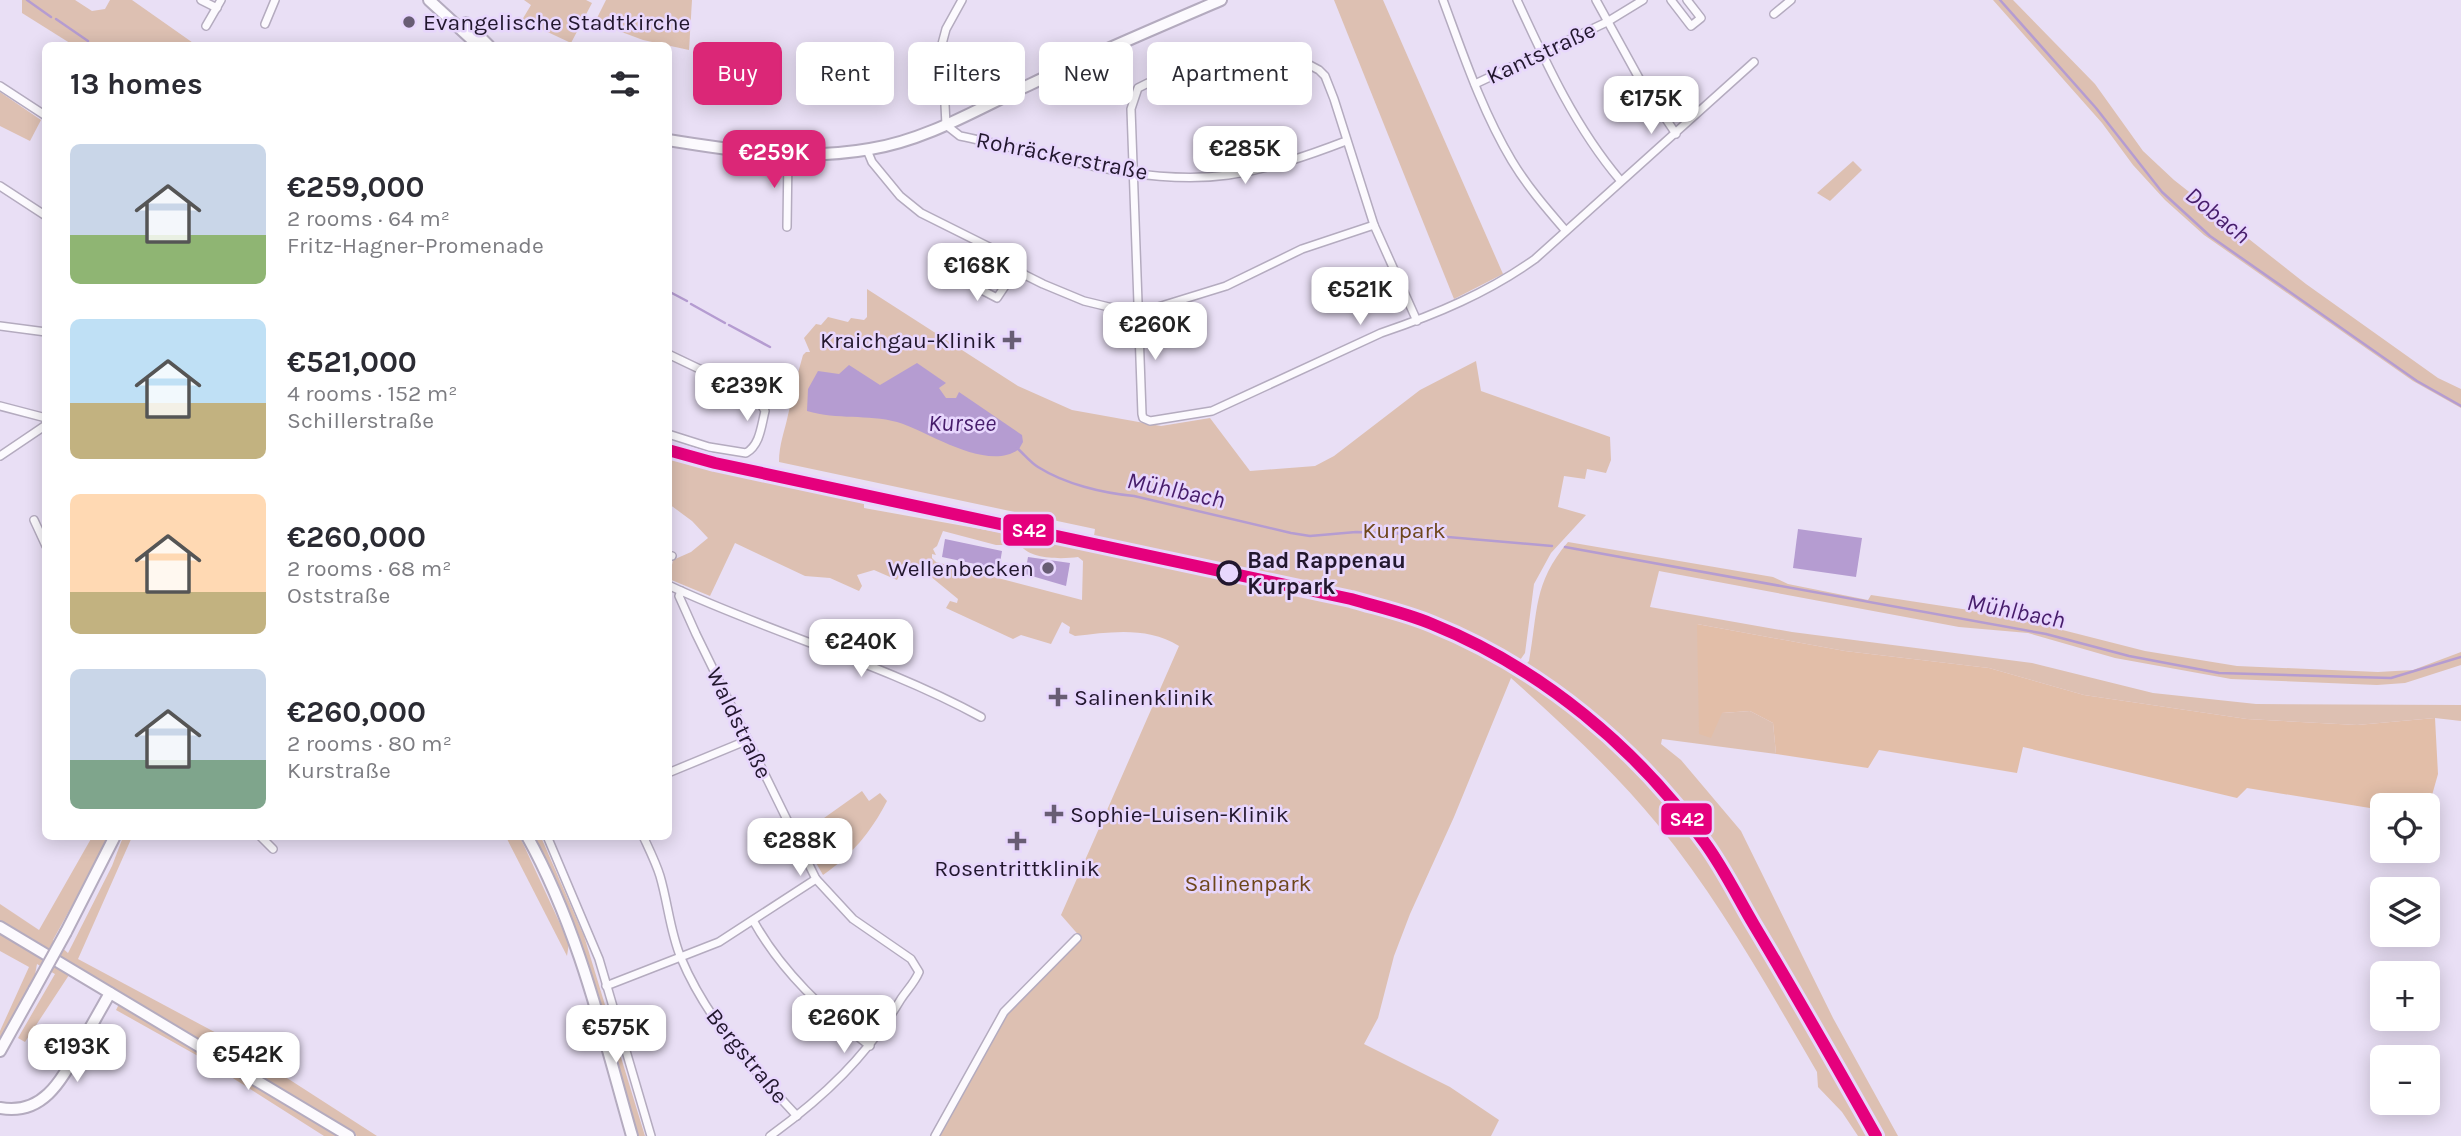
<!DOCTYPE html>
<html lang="en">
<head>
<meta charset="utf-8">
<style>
	:root { --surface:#fff; --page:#f2f2f3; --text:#2b2b33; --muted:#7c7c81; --accent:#db2777 }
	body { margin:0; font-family:Karla,sans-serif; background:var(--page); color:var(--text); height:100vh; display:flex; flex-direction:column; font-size:26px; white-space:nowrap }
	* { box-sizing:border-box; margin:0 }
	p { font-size:23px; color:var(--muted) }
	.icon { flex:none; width:38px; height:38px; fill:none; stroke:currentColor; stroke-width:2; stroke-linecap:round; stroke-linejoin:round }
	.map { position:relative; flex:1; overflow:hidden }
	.panel { position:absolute; left:42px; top:42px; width:630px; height:798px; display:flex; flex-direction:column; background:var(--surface); border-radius:10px; box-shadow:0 4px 18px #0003 }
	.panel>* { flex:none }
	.banner { position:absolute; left:693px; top:42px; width:665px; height:63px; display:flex; gap:14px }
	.fabs { position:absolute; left:2370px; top:793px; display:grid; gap:14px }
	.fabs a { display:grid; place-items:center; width:70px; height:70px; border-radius:10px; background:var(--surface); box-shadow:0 4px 18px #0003; font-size:35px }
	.price { position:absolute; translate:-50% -60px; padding:0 16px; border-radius:14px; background:#fff; color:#222; font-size:23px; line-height:46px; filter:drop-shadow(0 2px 4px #0008) }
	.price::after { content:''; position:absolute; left:50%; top:42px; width:21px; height:16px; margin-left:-10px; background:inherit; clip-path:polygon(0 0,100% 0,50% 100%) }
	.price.selected { background:var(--accent); color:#fff }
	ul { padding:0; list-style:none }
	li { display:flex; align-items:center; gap:21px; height:175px; padding:0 28px }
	li span { display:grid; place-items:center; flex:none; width:196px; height:140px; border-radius:10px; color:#555 }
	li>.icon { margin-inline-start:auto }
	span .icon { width:84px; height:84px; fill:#fffc; stroke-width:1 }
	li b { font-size:30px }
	h2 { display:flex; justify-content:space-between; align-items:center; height:84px; padding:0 28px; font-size:30px }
	.pill { padding:0 24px; border-radius:10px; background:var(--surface); box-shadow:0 4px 18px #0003; font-size:24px; line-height:63px }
	.pill.selected { background:var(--accent); color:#fff }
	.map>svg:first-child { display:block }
	.green { fill:#ddc0b2; fill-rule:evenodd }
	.forest { fill:#e2bea8 }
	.water { fill:#b59cd1 }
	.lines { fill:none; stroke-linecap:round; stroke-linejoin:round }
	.stream { stroke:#b59cd1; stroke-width:2.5 }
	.street-casing { stroke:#b4abbf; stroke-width:10 }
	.secondary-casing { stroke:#b4abbf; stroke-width:14 }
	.street { stroke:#fcfafe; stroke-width:7 }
	.secondary { stroke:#fcfafe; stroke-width:10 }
	.secondary-bridge-casing { stroke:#b4abbf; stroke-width:14; stroke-linecap:butt }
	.secondary-bridge { stroke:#fcfafe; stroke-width:10 }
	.rail-1-casing { stroke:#e8d7fd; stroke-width:18 }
	.rail-1 { stroke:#e5007d; stroke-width:12 }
	.poi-dot { fill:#685d74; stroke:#e8d7fd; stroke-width:2.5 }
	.stop-dot { fill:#e8d7fd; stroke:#22172e; stroke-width:3.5 }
	.labels { text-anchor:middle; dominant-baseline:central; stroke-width:5; stroke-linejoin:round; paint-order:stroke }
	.poi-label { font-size:23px; fill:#22172e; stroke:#e8d7fd; text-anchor:start }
	.street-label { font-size:23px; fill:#22172e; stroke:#e8d7fd }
	.park-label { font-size:23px; fill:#6d461b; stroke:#e8d7fd }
	.stop-label { font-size:23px; font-weight:bold; fill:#22172e; stroke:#e8d7fd; text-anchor:start }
	.water-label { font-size:24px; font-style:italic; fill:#471d6b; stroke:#e8d7fd }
	.line-badge { stroke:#e8d7fd; stroke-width:2.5 }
	.badge-label { font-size:19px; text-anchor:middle; font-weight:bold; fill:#fff }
</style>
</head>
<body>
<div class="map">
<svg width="2461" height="1136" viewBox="0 0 2461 1136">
	<rect width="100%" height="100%" fill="#e9dff5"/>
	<g class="green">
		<polygon points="22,0 75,0 92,11 105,9 110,0 132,0 196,45 73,45 22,13"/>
		<polygon points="524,0 586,0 592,3 571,43 522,20 531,5"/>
		<polygon points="606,0 692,0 689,50 643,40 595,22"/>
		<polygon points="1334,0 1383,0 1503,274 1454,299"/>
		<polygon points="1993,0 2013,0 2095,84 2143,151 2174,180 2306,284 2438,378 2461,389 2461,408 2413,381 2204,235 2165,200 2133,165 2102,123"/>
		<polygon points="0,92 41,120 30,141 0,126"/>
		<polygon points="1853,161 1862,170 1830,201 1817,193"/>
		<path d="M867 289 1018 386 1072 410 1161 426 1210 418 1250 471 1315 466 1334 456 1420 390 1476 361 1481 391 1610 437 1611 460 1606 473 1587 469 1585 479 1564 476 1558 507 1586 515 1551 553 1534 584 1525 653 1513 670C1565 708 1617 744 1659 793 1702 843 1734 900 1767 957 1802 1016 1836 1076 1871 1136H1858L1842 1112 1818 1087 1817 1072C1768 988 1720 901 1658 825 1614 771 1563 725 1511 678L1454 817 1410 914 1394 956 1378 1018 1364 1044 1450 1087 1499 1120 1491 1136H940L1004 1017 1082 939 1061 915 1179 646C1147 626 1110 632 1075 636L1069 633 1070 627 1062 622 1051 644 1021 635 1013 639 946 608 950 601 957 603 958 599 930 576 905 563 898 567 900 574 897 580 874 570 857 575 862 586 859 591 830 578 805 576 735 543 710 596 669 579 673 560 691 552 708 538 692 521 669 504 668 454 756 477 864 500V508L1092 549 1095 529 779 462C779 444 785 430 788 415 793 395 797 375 803 355L806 352H810L804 338 816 324 821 325 828 317 848 322 851 318 864 320 867 317ZM943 531 996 545H1020C1031 560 1063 559 1078 557L1083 561 1082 600 936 562 932 558V554L936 555 933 549 937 546Z"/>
		<path d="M1568 542 1773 577 1788 584 1868 600 1871 595 2008 616 2145 651 2237 666 2378 672 2413 670 2461 652V665L2405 683 2377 685 2231 679 2115 658 2028 633 1959 627 1659 571 1650 607 1792 632 2032 663 2153 693 2256 704 2461 705V721L2435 718 2357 725 2247 719 2084 695 1989 668 1845 651 1697 624 1722 713 1750 711 1773 723 1776 754 1662 739 1661 744 1681 760 1741 831 1833 1018 1898 1136H1882C1849 1077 1815 1019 1781 960 1746 900 1712 839 1666 787 1624 739 1575 703 1524 666L1529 661C1538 612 1533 583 1568 542Z"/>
		<path d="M862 791 869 801 880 793 887 801C871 832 852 855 823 875L803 840 820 828 817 823Z"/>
		<polygon points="92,837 110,837 53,940 68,953 112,866 123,837 132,837 78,959 222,1036 377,1136 357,1136 0,922 0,904 39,930"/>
		<polygon points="506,837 520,837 569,943 567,956"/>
		<polygon points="533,837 541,837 584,936 645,1136 638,1136 596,993"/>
		<polygon points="0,933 69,975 25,1042 18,1038 55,974 37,964 34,980 0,1042 0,1031 29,967 0,951"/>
		<polygon points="119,1004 340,1136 324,1136 198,1056 116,1010"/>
	</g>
	<polygon class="forest" points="1697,624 1845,651 1989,668 2084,695 2247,719 2357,725 2435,718 2438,774 2427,813 2427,805 2382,805 2382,810 2247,788 2237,798 2023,747 2017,773 1879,750 1868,768 1776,754 1773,723 1750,711 1722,713 1711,738 1699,734"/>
	<g class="water">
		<path d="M917 363 946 383 939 388 946 398H956L959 392 1022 435 1023 442 1019 449C987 473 928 431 897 422 867 414 838 420 807 411L808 389 818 371 839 374 849 365 880 385Z"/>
		<polygon points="1798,529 1862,538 1856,577 1793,568"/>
		<polygon points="945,539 1002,551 999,569 942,557"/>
		<polygon points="1028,557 1070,563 1066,586 1025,574"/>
	</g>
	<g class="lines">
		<g class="stream">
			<polyline points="27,0 51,17"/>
			<polyline points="2000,0 2096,108 2162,192 2210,236 2417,381 2461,406"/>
			<polyline points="56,19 88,41"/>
			<polyline points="668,291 687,301"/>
			<polyline points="691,304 725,323"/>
			<polyline points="729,325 770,347"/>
			<path d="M1017 448C1024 454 1030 462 1038 467 1065 484 1102 493 1134 496L1291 533 1310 536 1356 532 1413 534 1552 546"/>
			<polyline points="1565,547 2046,634 2129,656 2219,673 2391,678 2461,657"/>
		</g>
		<g class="street-casing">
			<g id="street">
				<polyline points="201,0 217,8"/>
				<path d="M962 0 946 29 942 44 946 125 960 136C1044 153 1142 187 1228 175 1269 169 1307 156 1346 141"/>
				<path d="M1443 0C1463 54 1482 111 1512 161 1527 186 1546 208 1565 230"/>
				<path d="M1517 0C1546 63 1575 127 1620 180"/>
				<polyline points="1596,0 1640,80 1676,134"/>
				<polyline points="1671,0 1691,26 1701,18 1687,0"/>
				<polyline points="1774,14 1791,0"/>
				<polyline points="265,24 275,0"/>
				<polyline points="206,26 221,0"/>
				<polyline points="1475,84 1607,22 1643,0"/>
				<polyline points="0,86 46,116"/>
				<polyline points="867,150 872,162 900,196 921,213 1001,253 1025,275 1043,284 1084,301 1113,308 1139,310 1158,307 1226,286 1302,249 1374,225"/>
				<polyline points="0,186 46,216"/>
				<polyline points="787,227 788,154"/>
				<polyline points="992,248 974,286 997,298 1017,268"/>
				<path d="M1417 321 1374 225 1334 99 1325 76 1319 70 1304 62 1291 61 1234 74 1148 83 1138 88 1131 109 1142 414 1143 418 1150 421 1212 411 1381 333C1437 314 1487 293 1535 259L1754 62"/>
				<polyline points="0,326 46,332"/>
				<path d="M668 354 756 396 765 411C761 427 760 445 746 453L709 447 668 434"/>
				<polyline points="0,406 46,418"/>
				<polyline points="0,456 46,425"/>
				<polyline points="34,520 46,546"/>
				<polyline points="668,555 672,556"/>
				<path d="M668 585C770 633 882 663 981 717"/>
				<path d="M681 591 679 596 696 634 816 879 853 919 911 959 919 972C915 982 907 990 901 999 867 1056 824 1097 770 1136"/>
				<polyline points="668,773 748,740"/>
				<polyline points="260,836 273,849"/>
				<polyline points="547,836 599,959 651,1136"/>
				<path d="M643 836C649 849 656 863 660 876 668 903 670 932 681 958 707 1020 752 1068 797 1116"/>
				<path d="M754 922C782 972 824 1011 870 1046"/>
				<polyline points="606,986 719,942 816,879"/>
				<polyline points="935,1136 1004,1012 1077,938"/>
			</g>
		</g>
		<g class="secondary-casing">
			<g id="secondary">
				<polyline points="429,0 479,46"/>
				<polyline points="466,23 489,46"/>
				<path d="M668 140C735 151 803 161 870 149 927 140 979 108 1031 84 1094 54 1158 27 1221 0"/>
				<path d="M527 836C579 929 603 1035 632 1136"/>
				<polyline points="0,927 349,1136"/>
				<polyline points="66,932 115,836"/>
				<polyline points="0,1051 34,990"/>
				<path d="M0 1108C44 1116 62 1079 80 1046 90 1028 100 1011 110 993"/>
			</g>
		</g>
		<use href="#street" class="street"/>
		<use href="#secondary" class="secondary"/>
		<g class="secondary-bridge-casing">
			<polyline id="secondary-bridge" points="34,990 66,932"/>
		</g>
		<use href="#secondary-bridge" class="secondary-bridge"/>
		<g class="rail-1-casing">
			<path id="rail-1" d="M668 450 715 463 1351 599C1378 607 1406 613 1432 624 1541 668 1637 748 1705 843 1724 869 1738 898 1754 925 1796 995 1836 1065 1876 1136"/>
		</g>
		<use href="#rail-1" class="rail-1"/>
	</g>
	<g class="poi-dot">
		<circle cx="409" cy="22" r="7"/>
		<path d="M1008.5 329.5h7v7h7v7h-7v7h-7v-7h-7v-7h7z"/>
		<circle cx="1048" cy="568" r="7"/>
		<path d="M1054.5 686.5h7v7h7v7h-7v7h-7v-7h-7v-7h7z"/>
		<path d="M1050.5 803.5h7v7h7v7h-7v7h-7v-7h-7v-7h7z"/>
		<path d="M1013.5 830.5h7v7h7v7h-7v7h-7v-7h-7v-7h7z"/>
	</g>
	<circle class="stop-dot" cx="1229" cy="573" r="11"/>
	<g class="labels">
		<g class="poi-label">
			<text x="423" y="22">Evangelische Stadtkirche</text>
			<text x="996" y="340" text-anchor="end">Kraichgau-Klinik</text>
			<text x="1034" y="568" text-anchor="end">Wellenbecken</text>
			<text x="1074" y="697">Salinenklinik</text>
			<text x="1070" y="814">Sophie-Luisen-Klinik</text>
			<text x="1017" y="868" text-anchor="middle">Rosentrittklinik</text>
		</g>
		<g class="street-label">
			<text transform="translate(1541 53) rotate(-25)">Kantstraße</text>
			<text transform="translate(1062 156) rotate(11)">Rohräckerstraße</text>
			<text transform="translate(739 723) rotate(64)">Waldstraße</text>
			<text transform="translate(747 1056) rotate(51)">Bergstraße</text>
		</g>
		<g class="park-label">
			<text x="1404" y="530">Kurpark</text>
			<text x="1248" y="883">Salinenpark</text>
		</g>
		<g class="stop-label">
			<text x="1247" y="560">Bad Rappenau<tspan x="1247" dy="26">Kurpark</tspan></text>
		</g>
		<g class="water-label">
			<text transform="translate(2218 215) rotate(39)">Dobach</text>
			<text x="962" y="423">Kursee</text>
			<text transform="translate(1176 490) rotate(12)">Mühlbach</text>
			<text transform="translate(2016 611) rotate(11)">Mühlbach</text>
		</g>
	</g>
	<g class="line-badge">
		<rect x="1002" y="513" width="53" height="34" rx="7" fill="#e5007d"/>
		<rect x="1660" y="802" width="53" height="34" rx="7" fill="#e5007d"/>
	</g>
	<g class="badge-label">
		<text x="1029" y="537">S42</text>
		<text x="1687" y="826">S42</text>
	</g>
</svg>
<div class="fabs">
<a><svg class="icon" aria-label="locate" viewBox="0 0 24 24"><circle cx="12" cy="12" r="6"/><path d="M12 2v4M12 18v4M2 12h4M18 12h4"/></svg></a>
<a><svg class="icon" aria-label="layers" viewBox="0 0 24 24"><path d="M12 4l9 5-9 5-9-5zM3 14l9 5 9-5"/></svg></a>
<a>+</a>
<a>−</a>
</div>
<b class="price" style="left:1651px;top:136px">€175K</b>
<b class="price" style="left:1245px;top:186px">€285K</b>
<b class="price selected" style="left:774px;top:190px">€259K</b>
<b class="price" style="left:977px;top:303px">€168K</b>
<b class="price" style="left:1360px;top:327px">€521K</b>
<b class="price" style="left:1155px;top:362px">€260K</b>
<b class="price" style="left:747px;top:423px">€239K</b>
<b class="price" style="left:861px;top:679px">€240K</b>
<b class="price" style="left:800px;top:878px">€288K</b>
<b class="price" style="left:844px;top:1055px">€260K</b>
<b class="price" style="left:616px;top:1065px">€575K</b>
<b class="price" style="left:77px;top:1084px">€193K</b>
<b class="price" style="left:248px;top:1092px">€542K</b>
<div class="banner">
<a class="pill selected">Buy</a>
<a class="pill">Rent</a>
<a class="pill">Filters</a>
<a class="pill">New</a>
<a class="pill">Apartment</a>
</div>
<section class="panel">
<h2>13 homes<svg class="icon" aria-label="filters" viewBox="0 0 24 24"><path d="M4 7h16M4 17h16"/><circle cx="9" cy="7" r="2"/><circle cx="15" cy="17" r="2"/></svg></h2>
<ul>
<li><span style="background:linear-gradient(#c9d6e8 65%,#8fb573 0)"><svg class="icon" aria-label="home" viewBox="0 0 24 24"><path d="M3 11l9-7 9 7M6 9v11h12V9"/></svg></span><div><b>€259,000</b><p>2 rooms · 64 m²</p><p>Fritz-Hagner-Promenade</p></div></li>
<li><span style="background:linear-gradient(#bfe0f5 60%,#c2b280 0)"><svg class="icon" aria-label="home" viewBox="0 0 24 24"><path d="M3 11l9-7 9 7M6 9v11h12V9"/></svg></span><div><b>€521,000</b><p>4 rooms · 152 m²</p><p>Schillerstraße</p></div></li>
<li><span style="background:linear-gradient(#ffd9b3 70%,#c2b280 0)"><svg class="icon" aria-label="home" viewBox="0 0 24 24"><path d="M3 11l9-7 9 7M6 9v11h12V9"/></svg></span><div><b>€260,000</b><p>2 rooms · 68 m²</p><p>Oststraße</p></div></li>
<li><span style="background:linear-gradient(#c9d6e8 65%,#7fa58c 0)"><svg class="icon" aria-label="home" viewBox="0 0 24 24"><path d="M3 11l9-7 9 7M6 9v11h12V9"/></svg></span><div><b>€260,000</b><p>2 rooms · 80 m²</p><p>Kurstraße</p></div></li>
</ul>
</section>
</div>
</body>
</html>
